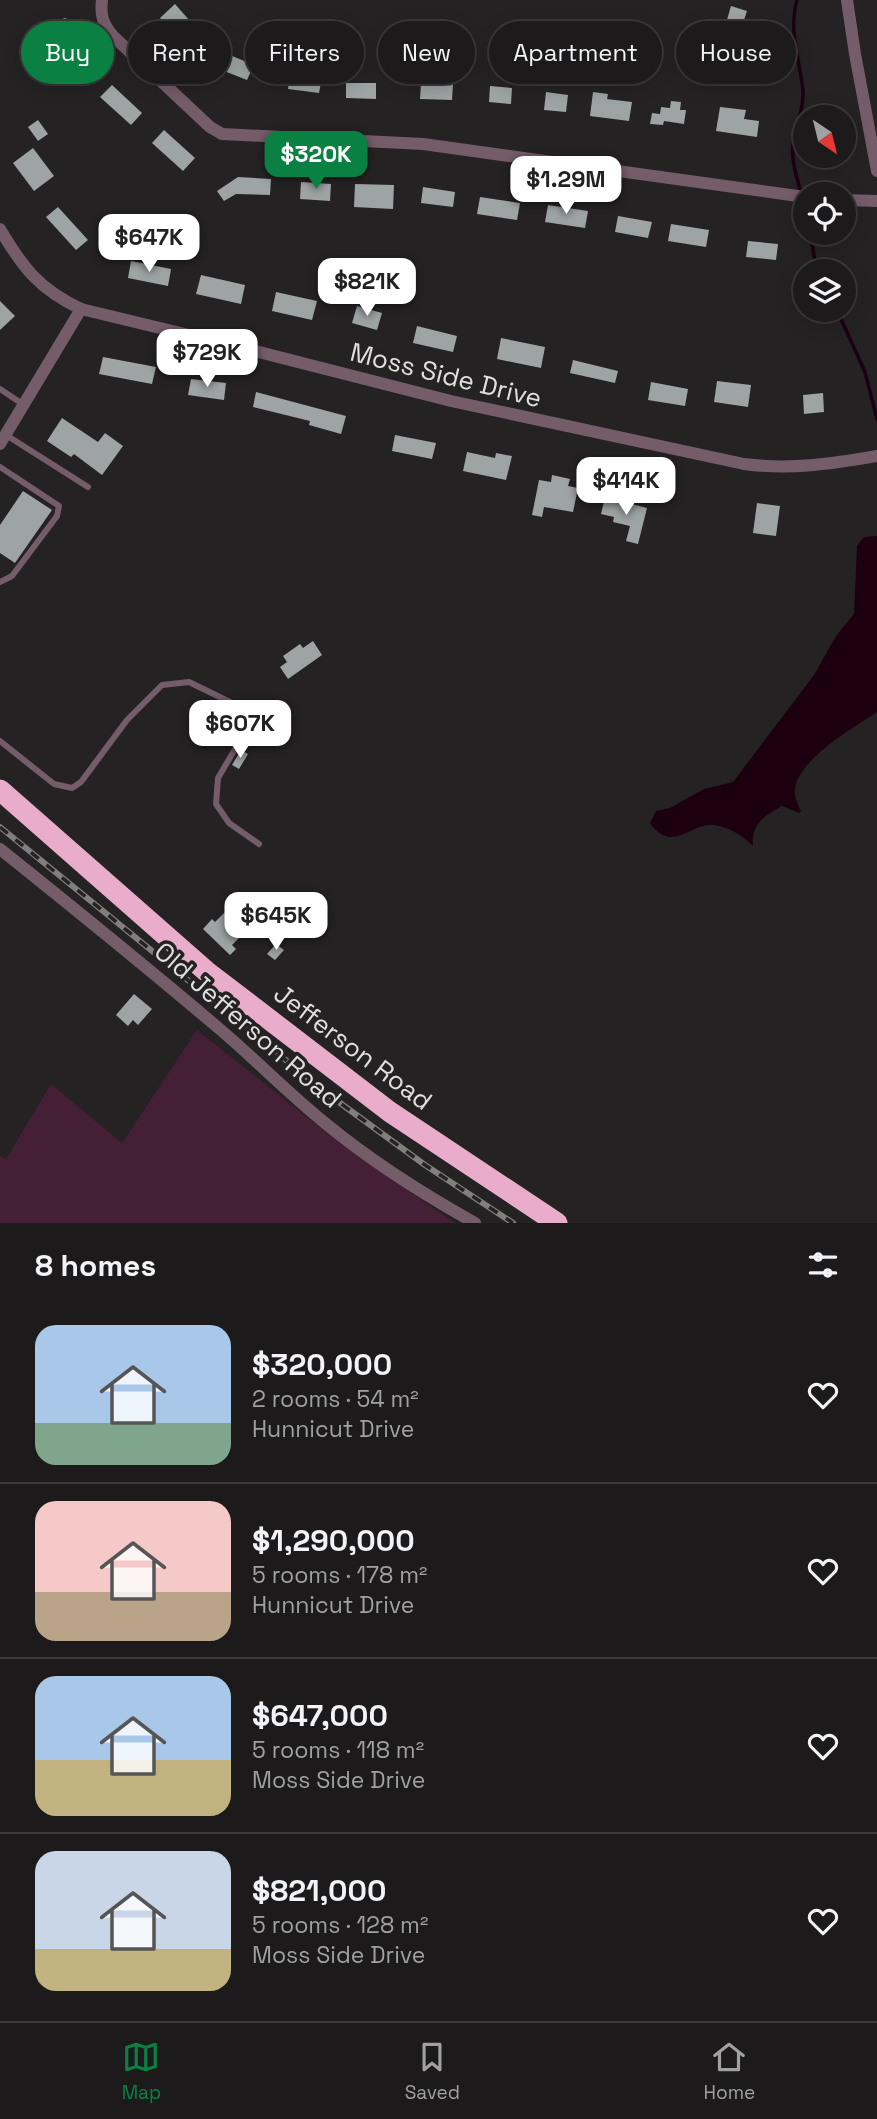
<!DOCTYPE html>
<html lang="en">
<head>
<meta charset="utf-8">
<style>
	:root { --surface:#1c1a1a; --page:#252323; --text:#f1f3f6; --muted:#a0a1a2; --line:#3a3839; --accent:#0b8043 }
	body { margin:0; font-family:"Space Grotesk",sans-serif; background:var(--page); color:var(--text); height:100vh; display:flex; flex-direction:column; font-size:26px; white-space:nowrap }
	* { box-sizing:border-box; margin:0 }
	p { font-size:23px; color:var(--muted) }
	.icon { flex:none; width:38px; height:38px; fill:none; stroke:currentColor; stroke-width:2; stroke-linecap:round; stroke-linejoin:round }
	.map { position:relative; height:1223px; overflow:hidden }
	.details { display:flex; flex-direction:column; background:var(--surface); flex:1 }
	.details>* { flex:none }
	.hud { position:absolute; left:21px; top:21px; width:836px; height:63px; display:flex; gap:14px }
	.needle { width:46px; rotate:145deg }
	.buttons { position:absolute; left:793px; top:105px; display:grid; gap:14px }
	.buttons a { display:grid; place-items:center; width:63px; height:63px; border-radius:50%; background:var(--surface); box-shadow:0 4px 18px #0003,0 0 0 2px var(--line); font-size:35px }
	.price { position:absolute; translate:-50% -60px; padding:0 16px; border-radius:14px; background:#fff; color:#222; font-size:23px; line-height:46px; filter:drop-shadow(0 2px 4px #0008) }
	.price::after { content:''; position:absolute; left:50%; top:42px; width:21px; height:16px; margin-left:-10px; background:inherit; clip-path:polygon(0 0,100% 0,50% 100%) }
	.price.active { background:var(--accent); color:#fff }
	ul { padding:0; list-style:none }
	li { display:flex; align-items:center; gap:21px; height:175px; padding:0 35px }
	li+li { border-top:2px solid var(--line) }
	li span { display:grid; place-items:center; flex:none; width:196px; height:140px; border-radius:21px; color:#555 }
	li>.icon { margin-inline-start:auto }
	span .icon { width:84px; height:84px; fill:#fffc; stroke-width:1 }
	li b { font-size:30px }
	h2 { display:flex; justify-content:space-between; align-items:center; height:84px; padding:0 35px; font-size:30px }
	.pill { padding:0 24px; border-radius:32px; background:var(--surface); box-shadow:0 4px 18px #0003,0 0 0 2px var(--line); font-size:24px; line-height:63px }
	.pill.active { background:var(--accent); color:#fff }
	.tab-bar { display:flex; justify-content:space-around; align-items:center; height:98px; border-top:2px solid var(--line); background:var(--surface); font-size:19px; color:var(--muted) }
	.tab-bar a { display:grid; justify-items:center; gap:4px }
	.tab-bar .active { color:var(--accent) }
	.map>svg:first-child { display:block }
	.green { fill:#451f35 }
	.water { fill:#1d0010 }
	.lines { fill:none; stroke-linecap:round; stroke-linejoin:round }
	.stream { stroke:#1d0010; stroke-width:3.5 }
	.building { fill:#9ea3a3 }
	.lane { stroke:#755c69; stroke-width:6 }
	.street { stroke:#755c69; stroke-width:12 }
	.highway { stroke:#eaaccb; stroke-width:21 }
	.rail-casing { stroke:#817e7f; stroke-width:6 }
	.rail { stroke:#252223; stroke-width:3.5; stroke-dasharray:10; stroke-linecap:butt }
	.labels { text-anchor:middle; dominant-baseline:central; stroke-width:7; stroke-linejoin:round; paint-order:stroke }
	.street-label { font-size:26px; fill:#e2dfe0; stroke:#252223 }
</style>
</head>
<body>
<div class="map">
<svg width="877" height="1223" viewBox="0 0 877 1223">
	<rect width="100%" height="100%" fill="#252223"/>
	<polygon class="green" points="197,1030 341,1144 455,1223 0,1223 0,1156 6,1159 51,1084 122,1143"/>
	<path class="water" d="M877 536V712C853 728 797 760 795 790 794 797 798 805 801 811L799 813 782 806C764 816 751 824 753 846 742 836 730 827 714 825 690 822 673 855 650 823L656 811 670 808 704 789 733 782 814 675 836 636 854 614 857 546 864 537Z"/>
	<g class="lines">
		<g class="stream">
			<path d="M797 0C788 32 800 60 803 91 804 111 795 126 793 145 791 160 797 178 801 193"/>
			<polyline points="810,233 815,261 820,271"/>
			<polyline points="837,310 865,372 877,419"/>
		</g>
	</g>
	<g class="building">
		<polygon points="175,4 204,37 189,50 160,18"/>
		<polygon points="731,6 747,11 740,32 747,34 744,44 722,37"/>
		<polygon points="66,18 71,37 45,44 39,25"/>
		<polygon points="225,53 254,65 247,80 219,69"/>
		<polygon points="84,60 91,70 79,80 71,71"/>
		<polygon points="290,72 322,77 319,93 288,89"/>
		<polygon points="346,83 376,83 376,99 346,98"/>
		<polygon points="421,83 453,84 452,100 420,99"/>
		<polygon points="112,85 142,113 131,125 100,97"/>
		<polygon points="490,86 512,88 511,104 489,102"/>
		<polygon points="546,92 568,95 566,112 544,110"/>
		<polygon points="593,92 608,94 607,99 632,102 629,121 590,116"/>
		<polygon points="671,101 681,102 680,110 686,110 684,124 664,121 663,125 650,124 652,113 660,114 661,107 670,108"/>
		<polygon points="720,107 746,110 744,119 759,121 757,137 716,131"/>
		<polygon points="38,120 48,134 38,141 28,127"/>
		<polygon points="164,130 195,158 183,171 152,143"/>
		<polygon points="33,148 54,176 34,191 13,163"/>
		<polygon points="238,177 271,179 270,195 236,194 224,201 217,191"/>
		<polygon points="301,182 331,184 330,201 300,199"/>
		<polygon points="355,184 394,185 393,209 354,207"/>
		<polygon points="423,187 455,192 453,207 421,203"/>
		<polygon points="480,197 520,203 517,220 477,214"/>
		<polygon points="548,205 588,211 585,228 545,222"/>
		<polygon points="58,207 88,240 76,250 46,217"/>
		<polygon points="618,216 652,222 648,238 615,232"/>
		<polygon points="671,224 709,230 706,247 668,241"/>
		<polygon points="748,241 778,244 776,260 746,257"/>
		<polygon points="131,261 171,269 168,286 128,278"/>
		<polygon points="201,275 245,285 241,304 196,294"/>
		<polygon points="276,292 317,301 312,320 272,311"/>
		<polygon points="0,301 15,316 0,330"/>
		<polygon points="357,306 382,313 377,330 352,323"/>
		<polygon points="417,326 457,336 453,352 413,343"/>
		<polygon points="501,338 545,347 541,368 497,359"/>
		<polygon points="103,357 156,367 152,384 99,374"/>
		<polygon points="573,360 618,371 615,383 570,373"/>
		<polygon points="191,379 226,383 224,400 188,395"/>
		<polygon points="717,381 751,385 748,407 714,402"/>
		<polygon points="651,382 688,389 685,406 648,400"/>
		<polygon points="256,392 346,416 341,434 309,425 310,421 253,407"/>
		<polygon points="823,393 824,412 804,414 803,395"/>
		<polygon points="62,418 98,442 105,433 123,446 102,475 74,454 71,457 47,441"/>
		<polygon points="395,435 436,443 432,459 392,451"/>
		<polygon points="467,452 495,458 496,453 512,456 506,480 463,471"/>
		<polygon points="552,475 570,479 568,486 578,488 573,512 544,507 542,517 532,515 539,480 551,482"/>
		<polygon points="23,491 52,510 15,563 0,553 0,525"/>
		<polygon points="605,497 647,508 638,544 626,541 630,526 613,522 614,517 601,514"/>
		<polygon points="757,503 780,506 776,536 753,533"/>
		<polygon points="313,641 322,655 288,679 280,667 287,662 283,656 300,644 303,648"/>
		<polygon points="265,721 274,729 260,744 251,736"/>
		<polygon points="241,750 248,754 239,769 232,765"/>
		<polygon points="228,909 241,925 238,929 243,934 232,945 236,949 230,955 203,929 212,919 215,922"/>
		<polygon points="276,944 284,950 275,960 267,954"/>
		<polygon points="134,994 152,1009 138,1025 133,1020 128,1026 116,1015"/>
	</g>
	<g class="lines">
		<g class="lane">
			<polyline points="0,389 24,405"/>
			<polyline points="6,435 88,487"/>
			<polyline points="0,467 59,506 57,516 12,576 0,582"/>
			<polyline points="0,741 54,784 72,788 81,782 127,720 162,685 189,682 232,703 242,718 244,734 218,778 216,804 229,823 259,844"/>
		</g>
		<g class="street">
			<path d="M102 0C100 15 103 25 114 37L210 127 222 134 423 144 805 197"/>
			<polyline points="847,0 855,54 877,171"/>
			<polyline points="844,200 877,201"/>
			<path d="M0 229C23 268 39 289 81 309L243 348 451 401 744 464C790 470 832 464 877 456"/>
			<polyline points="0,444 81,309"/>
			<path d="M0 849C75 909 149 969 222 1031 257 1061 289 1094 325 1123 371 1161 423 1194 475 1223"/>
		</g>
		<polyline class="highway" points="0,790 206,971 390,1112 557,1223"/>
		<g class="rail-casing">
			<polyline id="rail" points="0,827 325,1092 425,1165 513,1223"/>
		</g>
		<use href="#rail" class="rail"/>
	</g>
	<g class="labels">
		<g class="street-label">
			<text transform="translate(446 375) rotate(14)">Moss Side Drive</text>
			<text transform="translate(248 1025) rotate(41)">Old Jefferson Road</text>
			<text transform="translate(353 1047) rotate(37)">Jefferson Road</text>
		</g>
	</g>
</svg>
<div class="buttons">
<a><svg class="needle" viewBox="-14 -14 28 28"><path d="M0-13l5 13h-10z" fill="#e53935"/><path d="M0 13l5-13h-10z" fill="#a0a1a2"/></svg></a>
<a><svg class="icon" aria-label="locate" viewBox="0 0 24 24"><circle cx="12" cy="12" r="6"/><path d="M12 2v4M12 18v4M2 12h4M18 12h4"/></svg></a>
<a><svg class="icon" aria-label="layers" viewBox="0 0 24 24"><path d="M12 4l9 5-9 5-9-5zM3 14l9 5 9-5"/></svg></a>
</div>
<b class="price active" style="left:316px;top:191px">$320K</b>
<b class="price" style="left:566px;top:216px">$1.29M</b>
<b class="price" style="left:149px;top:274px">$647K</b>
<b class="price" style="left:367px;top:318px">$821K</b>
<b class="price" style="left:207px;top:389px">$729K</b>
<b class="price" style="left:626px;top:517px">$414K</b>
<b class="price" style="left:240px;top:760px">$607K</b>
<b class="price" style="left:276px;top:952px">$645K</b>
<div class="hud">
<a class="pill active">Buy</a>
<a class="pill">Rent</a>
<a class="pill">Filters</a>
<a class="pill">New</a>
<a class="pill">Apartment</a>
<a class="pill">House</a>
</div>
</div>
<section class="details">
<h2>8 homes<svg class="icon" aria-label="filters" viewBox="0 0 24 24"><path d="M4 7h16M4 17h16"/><circle cx="9" cy="7" r="2"/><circle cx="15" cy="17" r="2"/></svg></h2>
<ul>
<li><span style="background:linear-gradient(#a9c7e8 70%,#7fa58c 0)"><svg class="icon" aria-label="home" viewBox="0 0 24 24"><path d="M3 11l9-7 9 7M6 9v11h12V9"/></svg></span><div><b>$320,000</b><p>2 rooms · 54 m²</p><p>Hunnicut Drive</p></div><svg class="icon" aria-label="heart" viewBox="0 0 24 24"><path d="M12 20l-8-8c-3-5 5-10 8-4 3-6 11-1 8 4z"/></svg></li>
<li><span style="background:linear-gradient(#f6c9c9 65%,#b9a48a 0)"><svg class="icon" aria-label="home" viewBox="0 0 24 24"><path d="M3 11l9-7 9 7M6 9v11h12V9"/></svg></span><div><b>$1,290,000</b><p>5 rooms · 178 m²</p><p>Hunnicut Drive</p></div><svg class="icon" aria-label="heart" viewBox="0 0 24 24"><path d="M12 20l-8-8c-3-5 5-10 8-4 3-6 11-1 8 4z"/></svg></li>
<li><span style="background:linear-gradient(#a9c7e8 60%,#c2b280 0)"><svg class="icon" aria-label="home" viewBox="0 0 24 24"><path d="M3 11l9-7 9 7M6 9v11h12V9"/></svg></span><div><b>$647,000</b><p>5 rooms · 118 m²</p><p>Moss Side Drive</p></div><svg class="icon" aria-label="heart" viewBox="0 0 24 24"><path d="M12 20l-8-8c-3-5 5-10 8-4 3-6 11-1 8 4z"/></svg></li>
<li><span style="background:linear-gradient(#c9d6e8 70%,#c2b280 0)"><svg class="icon" aria-label="home" viewBox="0 0 24 24"><path d="M3 11l9-7 9 7M6 9v11h12V9"/></svg></span><div><b>$821,000</b><p>5 rooms · 128 m²</p><p>Moss Side Drive</p></div><svg class="icon" aria-label="heart" viewBox="0 0 24 24"><path d="M12 20l-8-8c-3-5 5-10 8-4 3-6 11-1 8 4z"/></svg></li>
</ul>
</section>
<nav class="tab-bar">
<a class="active"><svg class="icon" aria-label="map" viewBox="0 0 24 24"><path d="M3 6l6-2 6 2 6-2v14l-6 2-6-2-6 2zM9 4v14M15 6v14"/></svg>Map</a>
<a><svg class="icon" aria-label="saved" viewBox="0 0 24 24"><path d="M7 4h10v16l-5-4-5 4z"/></svg>Saved</a>
<a><svg class="icon" aria-label="home" viewBox="0 0 24 24"><path d="M3 11l9-7 9 7M6 9v11h12V9"/></svg>Home</a>
</nav>
</body>
</html>
